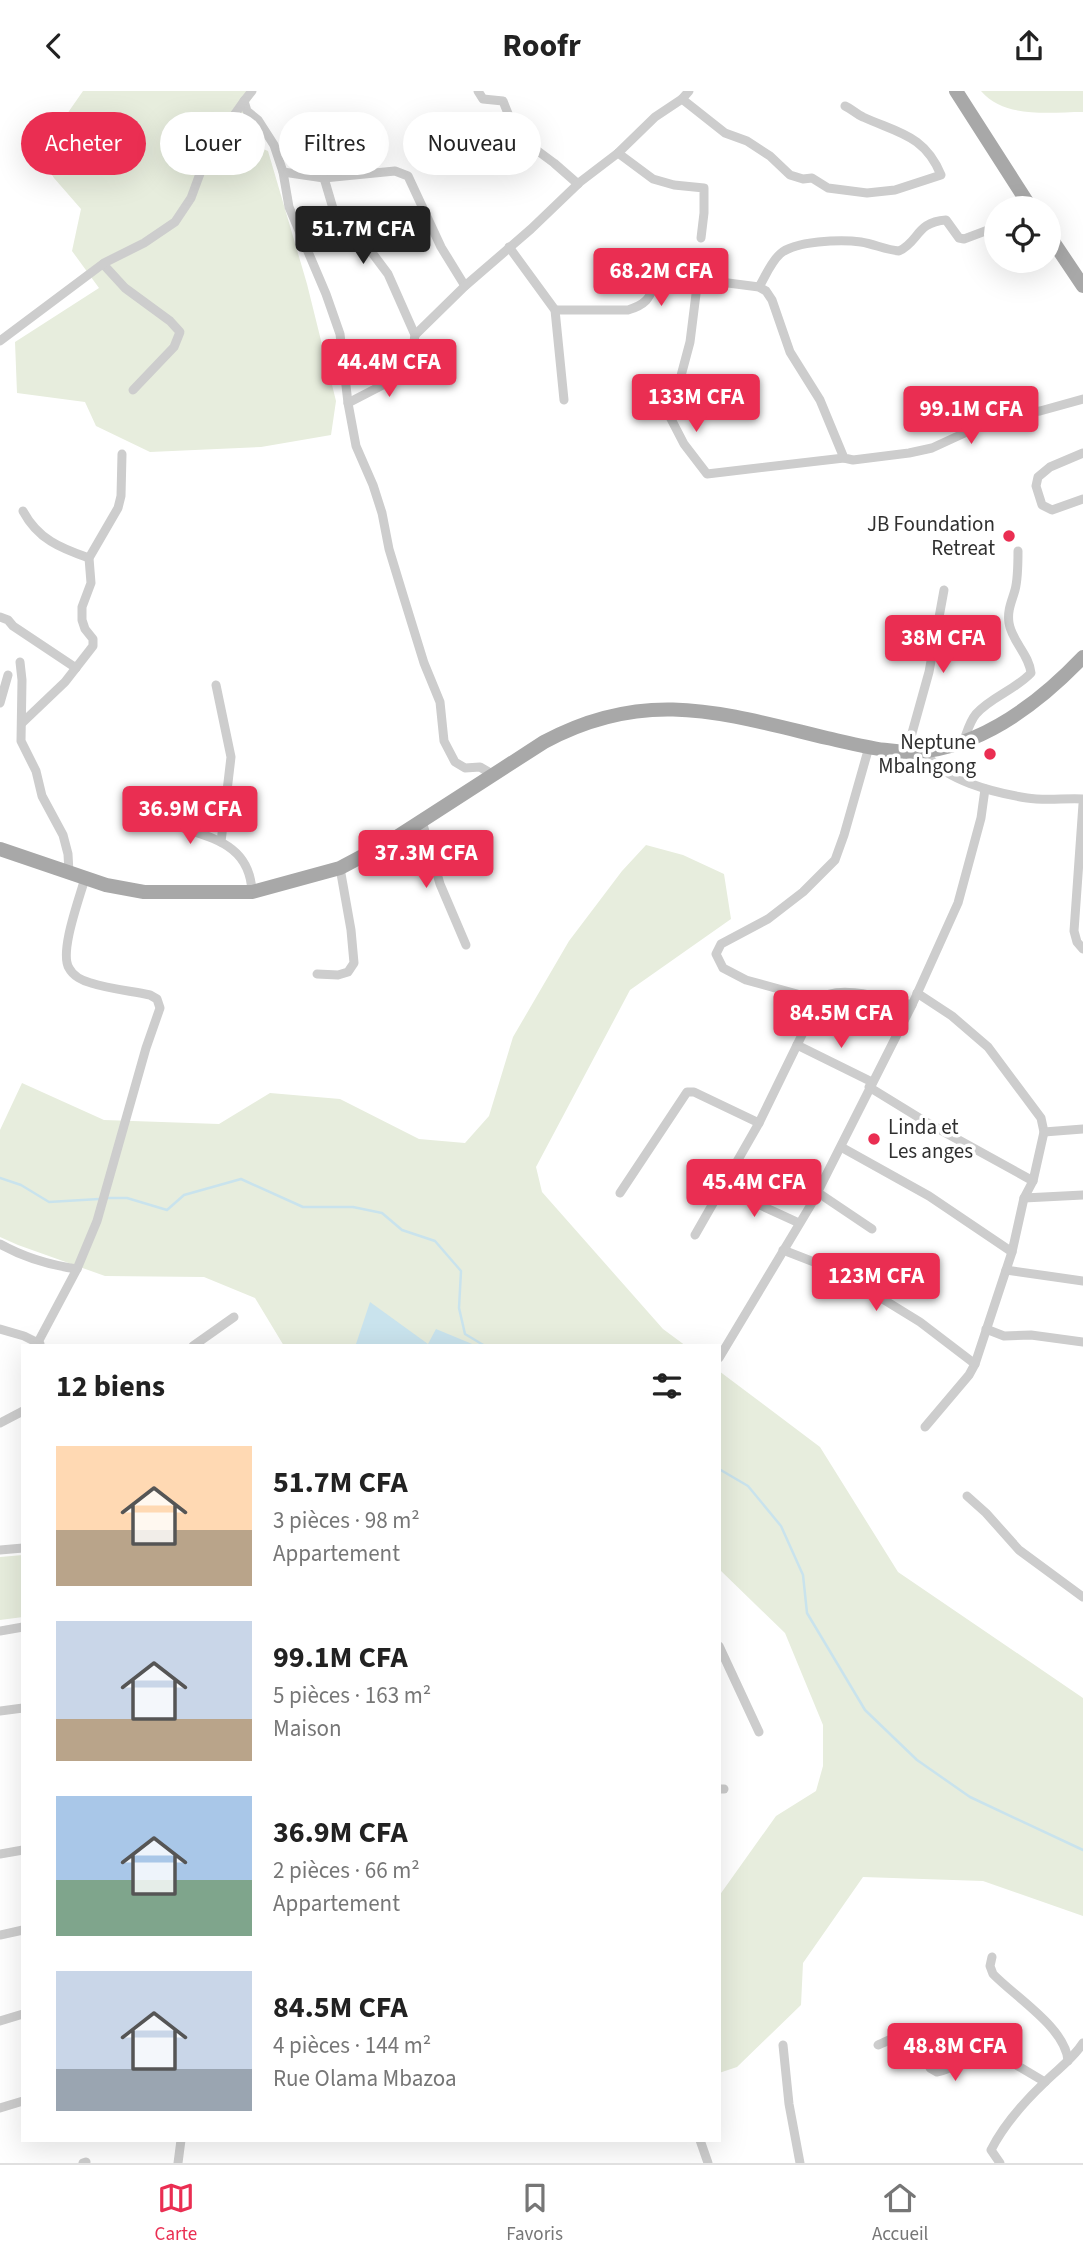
<!DOCTYPE html>
<html lang="fr">
<head>
<meta charset="utf-8">
<style>
	:root { --surface:#fff; --page:#f6f6f6; --text:#222; --muted:#767676; --line:#e0e0e0; --accent:#ea2e52 }
	body { margin:0; font-family:"Source Sans 3",sans-serif; background:var(--page); color:var(--text); height:100vh; display:flex; flex-direction:column; font-size:26px; white-space:nowrap }
	* { box-sizing:border-box; margin:0 }
	p { font-size:23px; color:var(--muted) }
	.icon { flex:none; width:38px; height:38px; fill:none; stroke:currentColor; stroke-width:2; stroke-linecap:round; stroke-linejoin:round }
	.map { position:relative; flex:1; overflow:hidden }
	.details { position:absolute; left:21px; top:1253px; width:700px; height:798px; display:flex; flex-direction:column; background:var(--surface); border-radius:0px; box-shadow:0 7px 28px #0002 }
	.details>* { flex:none }
	.guide { position:absolute; left:21px; top:21px; width:700px; height:63px; display:flex; gap:14px }
	.controls { position:absolute; left:984px; top:105px; display:grid; gap:14px }
	.controls a { display:grid; place-items:center; width:77px; height:77px; border-radius:50%; background:var(--surface); box-shadow:0 7px 28px #0002; font-size:35px }
	.price { position:absolute; translate:-50% -60px; padding:0 16px; border-radius:7px; background:var(--accent); color:#fff; font-size:23px; line-height:46px; filter:drop-shadow(0 2px 4px #0008) }
	.price::after { content:''; position:absolute; left:50%; top:42px; width:21px; height:16px; margin-left:-10px; background:inherit; clip-path:polygon(0 0,100% 0,50% 100%) }
	.price.active { background:#222; color:#fff }
	ul { padding:0; list-style:none }
	li { display:flex; align-items:center; gap:21px; height:175px; padding:0 35px }
	li span { display:grid; place-items:center; flex:none; width:196px; height:140px; border-radius:0px; color:#555 }
	li>.icon { margin-inline-start:auto }
	span .icon { width:84px; height:84px; fill:#fffc; stroke-width:1 }
	li b { font-size:30px }
	h2 { display:flex; justify-content:space-between; align-items:center; height:84px; padding:0 35px; font-size:30px }
	.pill { padding:0 24px; border-radius:32px; background:var(--surface); box-shadow:0 7px 28px #0002; font-size:24px; line-height:63px }
	.pill.active { background:var(--accent); color:#fff }
	header { display:flex; justify-content:space-between; align-items:center; height:91px; padding:0 35px; background:var(--surface); font-size:32px; font-weight:700 }
	.menu { display:flex; justify-content:space-around; align-items:center; height:98px; border-top:2px solid var(--line); background:var(--surface); font-size:19px; color:var(--muted) }
	.menu a { display:grid; justify-items:center; gap:4px }
	.menu .active { color:var(--accent) }
	.map>svg:first-child { display:block }
	.green { fill:#e7eddd }
	.water { fill:#c9e3ed }
	.lines { fill:none; stroke-linecap:round; stroke-linejoin:round }
	.stream { stroke:#c9e3ed; stroke-width:2.5 }
	.street { stroke:#cdcdcd; stroke-width:9 }
	.primary { stroke:#a8a8a8; stroke-width:14 }
	.poi-dot { fill:#ea2e52; stroke:#fff; stroke-width:2.5 }
	.labels { text-anchor:middle; dominant-baseline:central; stroke-width:7; stroke-linejoin:round; paint-order:stroke }
	.poi-label { font-size:21px; fill:#303030; stroke:#fff; text-anchor:end }
</style>
</head>
<body>
<header><svg class="icon" aria-label="back" viewBox="0 0 24 24"><path d="M15 5l-7 7 7 7"/></svg>Roofr<svg class="icon" aria-label="share" viewBox="0 0 24 24"><path d="M12 15V3M7 8l5-5 5 5M5 13v7h14v-7"/></svg></header>
<div class="map">
<svg width="1083" height="2072" viewBox="0 0 1083 2072">
	<rect width="100%" height="100%" fill="#fff"/>
	<g class="green">
		<polygon points="83,0 256,0 229,44 268,60 307,193 336,310 331,344 261,356 150,361 96,335 85,311 17,302 15,251 99,197 72,160 81,118 54,87 26,43 67,23"/>
		<path d="M981 0H1083V21C1049 21 1005 28 981 0Z"/>
		<polygon points="646,754 683,764 724,783 731,828 630,899 536,1076 542,1101 663,1238 686,1255 284,1255 255,1207 204,1186 105,1185 18,1154 0,1146 0,1039 22,992 104,1029 219,1033 270,1002 340,1008 419,1048 465,1052 489,1025 513,946 569,850 622,780"/>
		<polygon points="719,1280 820,1356 898,1481 1083,1607 1083,1825 983,1790 863,1786 803,1872 801,1914 737,1976 719,1982 719,1805 776,1725 816,1700 823,1675 823,1634 785,1542 719,1478"/>
		<polygon points="23,1464 23,1526 0,1529 0,1466"/>
	</g>
	<polygon class="water" points="370,1211 428,1253 436,1238 477,1255 358,1255 356,1253"/>
	<g class="lines">
		<g class="stream">
			<polyline points="0,1087 21,1094 49,1111 99,1108"/>
			<polyline points="106,1107 127,1107 167,1119 184,1104 241,1088 303,1116 353,1116 382,1122 402,1139 435,1150 461,1180 459,1217 465,1243 485,1255"/>
			<polyline points="719,1378 748,1395 781,1435 803,1484 807,1522 865,1619 917,1669 970,1706 1083,1759"/>
		</g>
		<g class="street">
			<polyline points="252,0 244,10 247,20 258,29 274,54 283,81 289,116 326,203 340,243 348,312 356,355 373,394 382,422 389,458 403,504 424,572 440,611 444,650 455,671 465,677 480,676 492,683"/>
			<polyline points="478,0 483,8 503,10 513,35 527,52 554,72 578,93"/>
			<polyline points="682,8 689,0"/>
			<polyline points="618,62 653,88 674,94 704,97 704,122 701,147"/>
			<polyline points="283,81 324,87 395,80 408,85 441,156 465,195"/>
			<polyline points="324,87 340,141 346,148 362,144 373,163 388,183 415,244 410,276 404,283 348,312"/>
			<polyline points="509,156 555,219 564,309"/>
			<polyline points="103,173 125,197 170,230 180,241 174,256 133,299"/>
			<polyline points="698,187 690,251 670,326 684,353 707,383 844,367"/>
			<path d="M759 196C765 186 771 171 780 163 794 150 841 148 861 151 874 153 886 159 899 160 919 151 916 131 946 129L959 147 964 148 996 136"/>
			<path d="M555 219H628C658 210 647 196 664 181L705 189 759 196 766 200 772 209 790 261 820 309 844 367 853 369 909 362 932 357 995 328 1009 324 1040 320 1083 308"/>
			<path d="M415 244 465 195 531 138 580 91 618 62 655 26 682 8 725 42 747 50 770 65 790 84 803 88 812 87 828 97 867 102 895 99 941 84C925 44 898 42 863 26 856 23 852 18 845 15"/>
			<polyline points="0,250 104,172 144,152 175,131 191,107 208,61 244,10"/>
			<polyline points="1083,362 1050,376 1038,386 1036,395 1042,414 1052,419 1083,408"/>
			<path d="M23 420C38 448 60 457 89 467"/>
			<polyline points="0,526 8,529 13,535 76,577"/>
			<polyline points="20,571 22,589 21,650 36,680 42,705 63,744 68,763 69,782"/>
			<polyline points="216,594 231,666 221,751"/>
			<polyline points="0,612 8,584"/>
			<polyline points="22,632 65,591 93,555 93,548 85,538 82,529 82,516 91,492 89,467 118,417 121,405 122,363"/>
			<path d="M964 649C967 641 970 630 976 623 991 606 1015 599 1031 582 1029 563 1012 551 1009 532 1007 519 1012 510 1015 499 1018 488 1018 472 1018 460"/>
			<polyline points="907,660 929,581 944,499"/>
			<path d="M925 660C940 689 996 702 1027 707 1045 710 1065 707 1083 708"/>
			<path d="M142 710C168 751 249 731 252 801"/>
			<polyline points="1083,713 1074,840 1077,851 1083,858"/>
			<polyline points="422,730 440,793 466,854"/>
			<polyline points="317,883 338,884 348,881 354,872 351,839 340,777"/>
			<polyline points="917,902 952,925 988,956 1041,1027 1044,1041 1033,1090 1024,1107 1012,1161 975,1273 969,1284 925,1336"/>
			<polyline points="819,909 746,889 723,877 716,863 721,853 768,828 803,801 835,769 844,744 869,656"/>
			<polyline points="797,954 872,991"/>
			<polyline points="869,996 926,1031 1033,1090"/>
			<polyline points="1044,1041 1083,1038"/>
			<polyline points="841,1056 929,1105 1012,1161"/>
			<polyline points="721,1096 799,1132"/>
			<polyline points="817,1101 872,1138"/>
			<polyline points="620,1102 687,1001 694,1001 759,1032"/>
			<polyline points="1024,1107 1083,1104"/>
			<path d="M695 1144 759 1032 819 909C837 891 889 909 912 914"/>
			<path d="M0 1153C25 1167 49 1174 77 1178"/>
			<polyline points="783,1159 837,1180 920,1231 975,1273"/>
			<polyline points="1006,1179 1083,1190"/>
			<polyline points="0,1238 24,1245 40,1253"/>
			<polyline points="986,1238 1004,1245 1031,1244 1083,1251"/>
			<path d="M36 1255 77 1178 97 1130 146 957 160 917 157 908 150 904C131 900 110 898 91 892 83 890 73 885 69 877 59 861 80 806 85 787"/>
			<polyline points="193,1255 234,1226"/>
			<polyline points="719,1267 812,1112 912,914 958,812 981,727 985,698"/>
			<polyline points="0,1332 23,1320"/>
			<polyline points="967,1405 986,1422 1019,1459 1083,1506"/>
			<polyline points="0,1459 23,1457"/>
			<polyline points="0,1540 23,1536"/>
			<polyline points="719,1555 759,1641"/>
			<polyline points="0,1620 23,1617"/>
			<polyline points="719,1698 724,1698"/>
			<polyline points="0,1763 23,1759"/>
			<polyline points="0,1844 23,1839"/>
			<path d="M992 1866 990 1875 993 1883C1015 1906 1066 1937 1068 1970"/>
			<polyline points="0,1930 23,1923"/>
			<polyline points="783,1954 789,2013 800,2072"/>
			<path d="M878 1954C891 1949 905 1938 918 1946L930 1977 937 1981C956 1978 971 1961 991 1959L1045 1991"/>
			<polyline points="0,2017 23,2010"/>
			<polyline points="700,2049 708,2072"/>
			<polyline points="83,2072 86,2071"/>
			<polyline points="178,2072 181,2049"/>
			<path d="M1000 2072 991 2059C1004 2033 1024 2011 1045 1991 1058 1978 1073 1968 1083 1952"/>
		</g>
		<g class="primary">
			<polyline points="956,0 1031,117"/>
			<polyline points="1048,143 1083,195"/>
			<path d="M0 758 106 794 144 801H252L340 777 389 751 544 651C646 596 722 622 827 647 859 654 894 664 927 660 988 651 1042 609 1083 566"/>
		</g>
	</g>
	<g class="poi-dot">
		<circle cx="1009" cy="445" r="7"/>
		<circle cx="990" cy="663" r="7"/>
		<circle cx="874" cy="1048" r="7"/>
	</g>
	<g class="labels">
		<g class="poi-label">
			<text x="995" y="433">JB Foundation<tspan x="995" dy="24">Retreat</tspan></text>
			<text x="976" y="651">Neptune<tspan x="976" dy="24">Mbalngong</tspan></text>
			<text x="888" y="1036" text-anchor="start">Linda et<tspan x="888" dy="24">Les anges</tspan></text>
		</g>
	</g>
</svg>
<div class="controls">
<a><svg class="icon" aria-label="locate" viewBox="0 0 24 24"><circle cx="12" cy="12" r="6"/><path d="M12 2v4M12 18v4M2 12h4M18 12h4"/></svg></a>
</div>
<b class="price active" style="left:363px;top:175px">51.7M CFA</b>
<b class="price" style="left:661px;top:217px">68.2M CFA</b>
<b class="price" style="left:389px;top:308px">44.4M CFA</b>
<b class="price" style="left:696px;top:343px">133M CFA</b>
<b class="price" style="left:971px;top:355px">99.1M CFA</b>
<b class="price" style="left:943px;top:584px">38M CFA</b>
<b class="price" style="left:190px;top:755px">36.9M CFA</b>
<b class="price" style="left:426px;top:799px">37.3M CFA</b>
<b class="price" style="left:841px;top:959px">84.5M CFA</b>
<b class="price" style="left:754px;top:1128px">45.4M CFA</b>
<b class="price" style="left:876px;top:1222px">123M CFA</b>
<b class="price" style="left:955px;top:1992px">48.8M CFA</b>
<div class="guide">
<a class="pill active">Acheter</a>
<a class="pill">Louer</a>
<a class="pill">Filtres</a>
<a class="pill">Nouveau</a>
</div>
<section class="details">
<h2>12 biens<svg class="icon" aria-label="filters" viewBox="0 0 24 24"><path d="M4 7h16M4 17h16"/><circle cx="9" cy="7" r="2"/><circle cx="15" cy="17" r="2"/></svg></h2>
<ul>
<li><span style="background:linear-gradient(#ffd9b3 60%,#b9a48a 0)"><svg class="icon" aria-label="home" viewBox="0 0 24 24"><path d="M3 11l9-7 9 7M6 9v11h12V9"/></svg></span><div><b>51.7M CFA</b><p>3 pièces · 98 m²</p><p>Appartement</p></div></li>
<li><span style="background:linear-gradient(#c9d6e8 70%,#b9a48a 0)"><svg class="icon" aria-label="home" viewBox="0 0 24 24"><path d="M3 11l9-7 9 7M6 9v11h12V9"/></svg></span><div><b>99.1M CFA</b><p>5 pièces · 163 m²</p><p>Maison</p></div></li>
<li><span style="background:linear-gradient(#a9c7e8 60%,#7fa58c 0)"><svg class="icon" aria-label="home" viewBox="0 0 24 24"><path d="M3 11l9-7 9 7M6 9v11h12V9"/></svg></span><div><b>36.9M CFA</b><p>2 pièces · 66 m²</p><p>Appartement</p></div></li>
<li><span style="background:linear-gradient(#c9d6e8 70%,#9aa5b1 0)"><svg class="icon" aria-label="home" viewBox="0 0 24 24"><path d="M3 11l9-7 9 7M6 9v11h12V9"/></svg></span><div><b>84.5M CFA</b><p>4 pièces · 144 m²</p><p>Rue Olama Mbazoa</p></div></li>
</ul>
</section>
</div>
<nav class="menu">
<a class="active"><svg class="icon" aria-label="map" viewBox="0 0 24 24"><path d="M3 6l6-2 6 2 6-2v14l-6 2-6-2-6 2zM9 4v14M15 6v14"/></svg>Carte</a>
<a><svg class="icon" aria-label="saved" viewBox="0 0 24 24"><path d="M7 4h10v16l-5-4-5 4z"/></svg>Favoris</a>
<a><svg class="icon" aria-label="home" viewBox="0 0 24 24"><path d="M3 11l9-7 9 7M6 9v11h12V9"/></svg>Accueil</a>
</nav>
</body>
</html>
